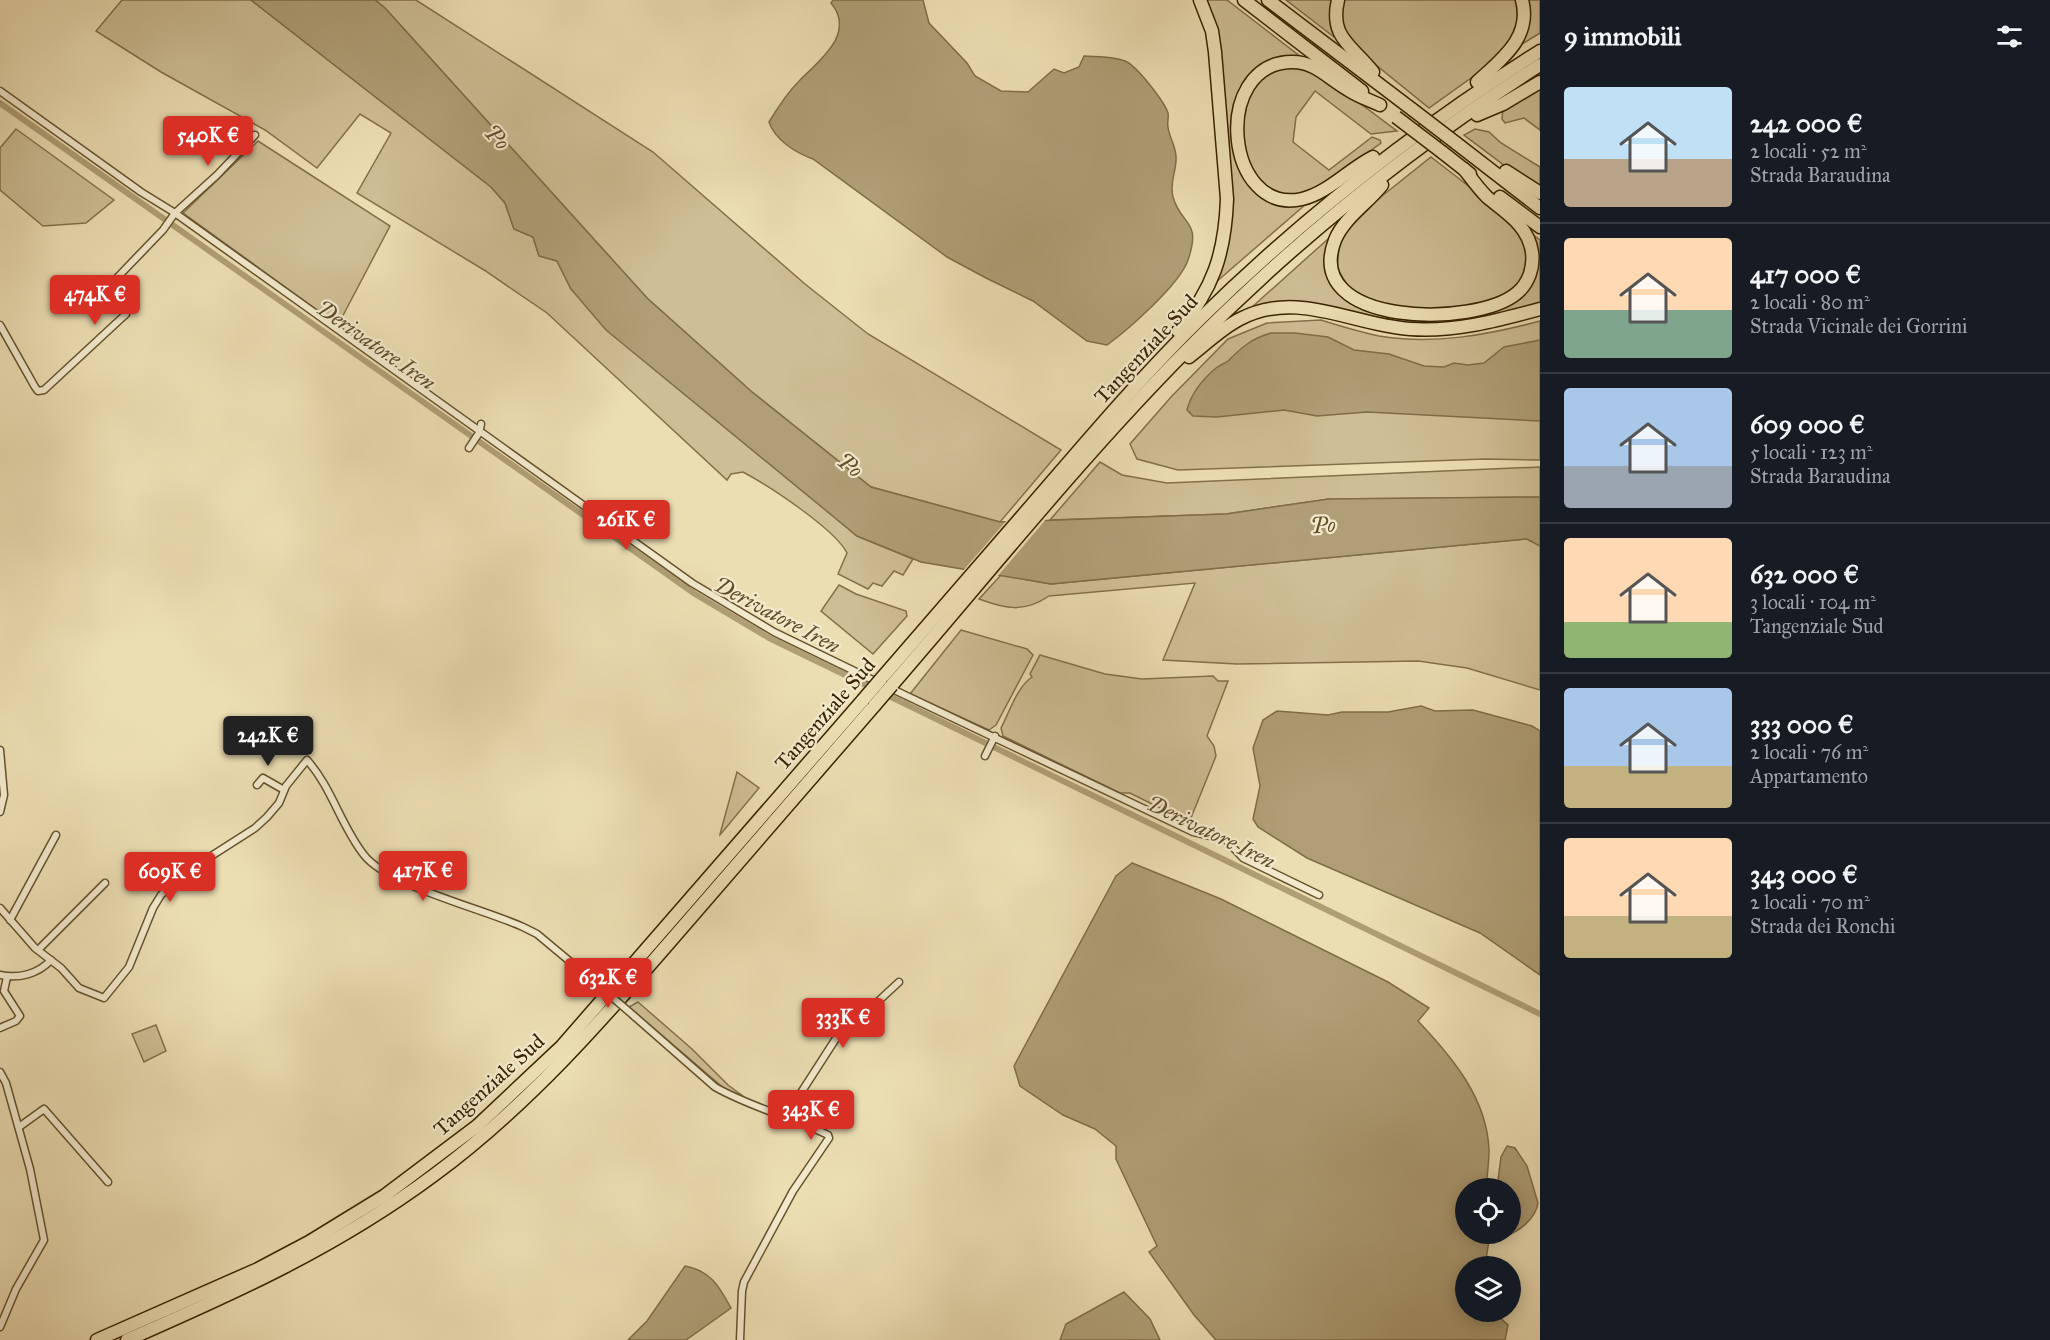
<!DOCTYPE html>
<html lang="it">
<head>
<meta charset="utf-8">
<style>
	:root { --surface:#171b24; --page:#242831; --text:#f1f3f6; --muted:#9ea1a6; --line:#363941; --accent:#d93025 }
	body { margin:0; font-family:"IM FELL Great Primer",serif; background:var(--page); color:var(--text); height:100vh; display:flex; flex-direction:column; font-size:22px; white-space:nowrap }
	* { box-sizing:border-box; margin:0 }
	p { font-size:20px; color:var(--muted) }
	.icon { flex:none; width:33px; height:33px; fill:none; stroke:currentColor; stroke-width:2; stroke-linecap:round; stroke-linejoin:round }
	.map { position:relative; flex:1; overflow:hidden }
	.side { display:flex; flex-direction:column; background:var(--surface); width:510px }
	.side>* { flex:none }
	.buttons { position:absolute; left:1455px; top:1178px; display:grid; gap:12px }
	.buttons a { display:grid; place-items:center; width:66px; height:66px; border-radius:50%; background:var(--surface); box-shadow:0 3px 15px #0003; font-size:30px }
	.price { position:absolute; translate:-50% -51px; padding:0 14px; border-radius:6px; background:var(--accent); color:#fff; font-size:20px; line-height:39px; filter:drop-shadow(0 2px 3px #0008) }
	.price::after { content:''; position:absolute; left:50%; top:36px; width:18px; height:14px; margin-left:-9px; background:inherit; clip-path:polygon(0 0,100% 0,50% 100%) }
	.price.current { background:#222; color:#fff }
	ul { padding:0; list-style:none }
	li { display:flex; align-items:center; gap:18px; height:150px; padding:0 24px }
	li+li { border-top:2px solid var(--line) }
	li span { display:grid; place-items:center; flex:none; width:168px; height:120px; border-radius:6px; color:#555 }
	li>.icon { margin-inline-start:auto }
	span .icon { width:72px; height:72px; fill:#fffc; stroke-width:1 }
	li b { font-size:26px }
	h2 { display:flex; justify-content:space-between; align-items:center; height:72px; padding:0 24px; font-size:26px }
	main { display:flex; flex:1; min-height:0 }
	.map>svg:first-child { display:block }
	.green { fill:#cebe95; stroke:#84704b; stroke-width:1.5 }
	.water { fill:#af9e76; stroke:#806d47; stroke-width:1.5 }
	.pier { fill:#ecdeb3 }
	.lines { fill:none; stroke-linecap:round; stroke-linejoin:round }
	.canal { stroke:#af9e76; stroke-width:6 }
	.street-casing { stroke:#66522e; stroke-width:9 }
	.highway-casing { stroke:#392301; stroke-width:15 }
	.street { stroke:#f3eace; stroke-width:6 }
	.highway { stroke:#ecdeb3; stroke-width:12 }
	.street-bridge-casing { stroke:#66522e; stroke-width:9; stroke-linecap:butt }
	.highway-bridge-casing { stroke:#392301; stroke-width:15; stroke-linecap:butt }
	.street-bridge { stroke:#f3eace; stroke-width:6 }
	.highway-bridge { stroke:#ecdeb3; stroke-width:12 }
	.labels { text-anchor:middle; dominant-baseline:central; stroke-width:4.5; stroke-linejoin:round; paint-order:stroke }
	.street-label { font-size:21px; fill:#392301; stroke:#f3eace }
	.water-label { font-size:22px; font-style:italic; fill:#624e2a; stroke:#f3eace }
</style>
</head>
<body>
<main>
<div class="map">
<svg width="1540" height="1340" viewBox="0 0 1540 1340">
	<rect width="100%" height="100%" fill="#ecdeb3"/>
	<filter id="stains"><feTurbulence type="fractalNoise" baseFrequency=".00333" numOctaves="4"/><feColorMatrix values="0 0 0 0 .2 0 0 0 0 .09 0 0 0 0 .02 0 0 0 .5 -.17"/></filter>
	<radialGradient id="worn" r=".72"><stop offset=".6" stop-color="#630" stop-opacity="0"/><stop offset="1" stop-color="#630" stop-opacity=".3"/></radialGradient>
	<g class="green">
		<path d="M122 0H251L491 187 505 203 514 229 533 237 539 256 557 261 571 289 857 536 913 559 903 575 894 571 882 586 873 583 868 589 838 574 847 553C835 529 769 486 743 472L731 474 727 480 547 313 484 270 357 193 391 133 360 114 317 168 265 130 161 72 96 31Z"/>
		<polygon points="375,0 416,0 653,152 805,284 868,334 1061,450 1000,522 871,487 752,392 647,298 385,8"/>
		<polygon points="1205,0 1227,0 1301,57 1275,59 1262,66 1252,76 1236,155 1281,204 1306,204 1215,283 1226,253"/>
		<polygon points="1286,0 1334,0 1336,34 1334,37"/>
		<polygon points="1342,0 1517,0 1518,30 1492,63 1429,108 1354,47 1341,23"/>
		<polygon points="1526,0 1540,0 1540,33 1522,44"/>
		<polygon points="1302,67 1322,75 1397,131 1371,134 1315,91 1296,117 1293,142 1329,170 1372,137 1380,140 1381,143 1335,177 1302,195 1280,194 1261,184 1244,154 1243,111 1259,79 1278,68"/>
		<polygon points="1540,87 1540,130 1524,118 1505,123 1502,119 1503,109"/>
		<polygon points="16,129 114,200 86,223 43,226 0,190 0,148"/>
		<polygon points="1475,129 1489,132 1501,143 1540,167 1540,189 1529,184 1464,135"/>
		<polygon points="258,141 390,226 338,325 183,213"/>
		<path d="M1431 157C1459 179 1488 199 1511 225 1515 229 1521 233 1524 238 1528 247 1528 260 1525 269 1516 310 1434 312 1400 307 1383 304 1368 299 1352 293L1337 268 1340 240 1347 228 1382 196Z"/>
		<polygon points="1532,234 1540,240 1540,305 1464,324 1404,324 1313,303 1252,307 1328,239 1326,260 1334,287 1345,298 1365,308 1446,317 1526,290"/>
		<path d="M1321 320C1340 326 1360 332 1379 336 1433 345 1488 335 1540 321V460L1485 459 1178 470 1137 459 1130 444 1171 397 1228 339 1267 323Z"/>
		<polygon points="1100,462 1122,475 1167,483 1540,467 1540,497 1329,499 1226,514 1050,520"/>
		<path d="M1527 539 1540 546V690L1467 668 1418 661 1237 664 1163 660 1195 583 1049 596C1024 613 1006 609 979 599L1001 575 1051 584Z"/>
		<polygon points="839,585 856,594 906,611 907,616 873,654 821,611"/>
		<polygon points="961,630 1027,649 1033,655 996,725 989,730 910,694"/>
		<path d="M1040 655 1105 674 1142 679 1213 676 1218 681H1228L1207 736 1214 746 1216 756 1191 818 1183 821 1181 816 1174 815 1130 793H1120L1003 736 1001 728C1009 713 1017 687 1032 677L1030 674Z"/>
		<polygon points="737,772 759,788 720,835 720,834"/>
		<polygon points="638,1002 692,1049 728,1085 743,1096 726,1090 629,1007"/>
		<polygon points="156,1025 166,1051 144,1062 132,1034"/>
	</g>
	<g class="water">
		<polygon points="251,0 375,0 385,8 647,298 752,392 871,487 1000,522 1226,514 1329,499 1538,497 1540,497 1540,546 1527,539 1051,584 921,562 857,536 606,330 571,289 557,261 539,256 533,237 514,229 505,203 491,187"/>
		<path d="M833 0H923L929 23 967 63 975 76 1001 91 1028 92 1054 69 1064 73 1079 67 1084 56C1097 57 1112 56 1125 61 1136 65 1164 101 1168 113 1169 117 1167 122 1168 127 1169 137 1176 147 1176 157 1177 170 1169 182 1173 197 1181 226 1202 219 1188 260 1180 284 1129 329 1107 345L1087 341 1033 301 986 278 947 257 813 159C796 153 775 140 769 122 778 107 788 92 800 80 820 60 856 33 831 3Z"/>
		<path d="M1271 333H1295L1328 337 1354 350 1389 354 1424 366 1444 367 1454 363 1468 365 1484 363 1504 347 1540 340V421L1367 412 1317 416 1284 410 1217 417 1193 416 1187 410C1191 394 1203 379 1216 368 1220 365 1224 364 1228 361 1241 348 1252 338 1271 333Z"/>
		<polygon points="1421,706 1435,711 1473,710 1532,726 1540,731 1540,975 1480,933 1307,858 1258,827 1253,819 1260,786 1253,748 1263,720 1277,711 1328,715 1342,712 1388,712"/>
		<path d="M1132 863 1221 899 1388 982 1429 1008 1418 1021C1452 1057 1487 1098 1489 1150 1489 1163 1487 1176 1486 1188H1466V1233H1488L1489 1240 1485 1266H1466V1311H1493L1508 1325 1505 1340H1216L1194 1315 1149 1252 1157 1246 1116 1159V1146L1095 1129 1063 1115 1020 1086 1014 1066 1116 876Z"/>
		<path d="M1507 1146 1515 1148 1527 1166 1538 1203C1536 1218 1519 1232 1505 1236L1501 1233H1510V1188H1497L1501 1157Z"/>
		<path d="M685 1266C711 1271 719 1286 731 1308L686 1340H628L647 1321Z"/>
		<polygon points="1124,1292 1150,1319 1160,1340 1060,1340 1066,1324"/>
	</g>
	<polygon class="pier" points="1048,517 996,578 962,572 1008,519"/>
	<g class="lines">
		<g class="canal">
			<polyline points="0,103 695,594 769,638 874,689"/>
			<polyline points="883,693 1540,1014"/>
		</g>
		<g class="street-casing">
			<g id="street">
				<polyline points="0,91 141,192 175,213 692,583 774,632 879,683"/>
				<polyline points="0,325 35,387 38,391 44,390 126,314 127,308 113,289 112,283 163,230 175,213 217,175 255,135"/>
				<polyline points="469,448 479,433 481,424"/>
				<polyline points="888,687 1193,832 1226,840 1243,858 1319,895"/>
				<polyline points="0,750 4,795 0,812"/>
				<polyline points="985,756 995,736"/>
				<polyline points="257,785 263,778 284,790"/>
				<path d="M0 908 35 948 61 968 79 988 104 998 129 967 153 908 161 895 180 876 255 828 267 817 279 803 286 786 307 760C332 788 341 826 364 855 388 886 484 909 523 927L537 934 597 984"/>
				<polyline points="10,920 56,835"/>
				<polyline points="38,950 105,883"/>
				<path d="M0 975C19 979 38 974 51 960"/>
				<path d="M634 1016 715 1087C750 1107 791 1117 828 1135L829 1138 793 1191 744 1282 742 1291 740 1340"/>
				<polyline points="0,1028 16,1021 20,1016 4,991 7,977"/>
				<polyline points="0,1072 6,1083 30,1169 44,1240 16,1289 0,1327"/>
				<polyline points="786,1116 844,1026 873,1006 899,982"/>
				<polyline points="19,1127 44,1109 108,1182"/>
			</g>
		</g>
		<g class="highway-casing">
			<g id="highway">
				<polyline points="1244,0 1362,91"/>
				<polyline points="1268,0 1413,110"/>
				<path d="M1338 0C1329 38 1353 46 1373 72"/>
				<path d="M1477 82C1502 59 1532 37 1522 0"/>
				<polyline points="1477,115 1503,104 1540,82"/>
				<polyline points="1456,143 1540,208"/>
				<polyline points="1442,152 1470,174"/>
				<path d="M1373 157C1349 169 1328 193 1302 199 1225 216 1211 64 1291 62 1314 61 1328 78 1347 89 1357 96 1369 100 1380 105"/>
				<polyline points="1506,171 1540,193"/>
				<path d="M1382 185C1368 203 1344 218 1335 240 1301 327 1476 328 1517 293 1529 283 1534 267 1532 252 1528 225 1506 213 1487 197 1478 188 1471 178 1464 169"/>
				<polyline points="1500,197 1540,227"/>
				<path d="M1178 331C1213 289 1225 254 1227 199L1215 52 1212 31 1200 0"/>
				<path d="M1189 357C1206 344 1222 328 1240 319 1297 289 1352 325 1410 329 1455 332 1496 321 1540 309"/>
				<path d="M881 679C937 614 993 550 1049 485 1098 428 1147 371 1201 318 1304 217 1418 128 1540 51"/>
				<path d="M892 685C988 574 1082 456 1185 352 1292 243 1411 147 1540 65"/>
				<polyline points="97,1340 258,1269 309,1242 384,1196 477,1126 562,1046 863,700"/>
				<path d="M127 1340C237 1292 337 1247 434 1175 529 1105 605 1017 681 929 745 854 810 780 874 706"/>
			</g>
		</g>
		<use href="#street" class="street"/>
		<use href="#highway" class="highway"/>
		<g class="street-bridge-casing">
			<polyline id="street-bridge" points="597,984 634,1016"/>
		</g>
		<g class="highway-bridge-casing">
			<g id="highway-bridge">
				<polyline points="1413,110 1456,143"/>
				<polyline points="1396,117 1442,152"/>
				<polyline points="863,700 881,679"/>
				<polyline points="874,706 892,685"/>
			</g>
		</g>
		<use href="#street-bridge" class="street-bridge"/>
		<use href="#highway-bridge" class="highway-bridge"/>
	</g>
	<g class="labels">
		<g class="street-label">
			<text transform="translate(1146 349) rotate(-47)">Tangenziale Sud</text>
			<text transform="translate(825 714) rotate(-49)">Tangenziale Sud</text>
			<text transform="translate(489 1085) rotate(-42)">Tangenziale Sud</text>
		</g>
		<g class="water-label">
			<text transform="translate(497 137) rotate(47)">Po</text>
			<text transform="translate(376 345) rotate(35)">Derivatore Iren</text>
			<text transform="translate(850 465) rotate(39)">Po</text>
			<text transform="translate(1323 525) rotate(-4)">Po</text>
			<text transform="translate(777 615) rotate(28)">Derivatore Iren</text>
			<text transform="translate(1211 832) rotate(26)">Derivatore Iren</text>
		</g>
	</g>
	<rect width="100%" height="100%" filter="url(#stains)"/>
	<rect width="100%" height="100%" fill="url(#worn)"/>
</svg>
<div class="buttons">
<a><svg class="icon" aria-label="locate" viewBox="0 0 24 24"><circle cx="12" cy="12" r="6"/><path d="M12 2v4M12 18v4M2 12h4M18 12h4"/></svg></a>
<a><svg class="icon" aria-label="layers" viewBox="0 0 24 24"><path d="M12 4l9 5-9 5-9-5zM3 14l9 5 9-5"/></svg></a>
</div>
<b class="price" style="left:208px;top:167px">540K €</b>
<b class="price" style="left:95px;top:326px">474K €</b>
<b class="price" style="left:626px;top:551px">261K €</b>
<b class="price current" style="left:268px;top:767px">242K €</b>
<b class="price" style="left:423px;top:902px">417K €</b>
<b class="price" style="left:170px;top:903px">609K €</b>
<b class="price" style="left:608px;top:1009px">632K €</b>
<b class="price" style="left:843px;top:1049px">333K €</b>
<b class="price" style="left:811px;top:1141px">343K €</b>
</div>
<section class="side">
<h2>9 immobili<svg class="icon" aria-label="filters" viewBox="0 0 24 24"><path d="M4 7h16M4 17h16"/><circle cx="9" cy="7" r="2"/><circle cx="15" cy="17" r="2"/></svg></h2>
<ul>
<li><span style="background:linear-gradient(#bfe0f5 60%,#b9a48a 0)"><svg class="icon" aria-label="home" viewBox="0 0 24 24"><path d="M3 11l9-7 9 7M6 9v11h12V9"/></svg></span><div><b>242 000 €</b><p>2 locali · 52 m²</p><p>Strada Baraudina</p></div></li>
<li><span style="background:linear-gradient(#ffd9b3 60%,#7fa58c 0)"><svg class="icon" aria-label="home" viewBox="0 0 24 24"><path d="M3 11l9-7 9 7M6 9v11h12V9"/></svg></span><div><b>417 000 €</b><p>2 locali · 80 m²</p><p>Strada Vicinale dei Gorrini</p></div></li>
<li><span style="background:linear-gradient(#a9c7e8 65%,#9aa5b1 0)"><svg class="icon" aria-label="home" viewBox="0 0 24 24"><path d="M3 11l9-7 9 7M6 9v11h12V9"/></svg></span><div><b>609 000 €</b><p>5 locali · 123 m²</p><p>Strada Baraudina</p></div></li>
<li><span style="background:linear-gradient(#ffd9b3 70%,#8fb573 0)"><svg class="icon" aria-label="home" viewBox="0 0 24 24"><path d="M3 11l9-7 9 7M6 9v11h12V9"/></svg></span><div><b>632 000 €</b><p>3 locali · 104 m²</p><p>Tangenziale Sud</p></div></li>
<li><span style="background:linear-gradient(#a9c7e8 65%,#c2b280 0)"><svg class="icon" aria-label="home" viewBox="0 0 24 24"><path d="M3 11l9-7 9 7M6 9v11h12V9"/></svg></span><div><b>333 000 €</b><p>2 locali · 76 m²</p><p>Appartamento</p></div></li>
<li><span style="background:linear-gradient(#ffd9b3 65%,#c2b280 0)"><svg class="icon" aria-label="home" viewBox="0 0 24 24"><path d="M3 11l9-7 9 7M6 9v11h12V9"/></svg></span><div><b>343 000 €</b><p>2 locali · 70 m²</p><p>Strada dei Ronchi</p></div></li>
</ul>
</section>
</main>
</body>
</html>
